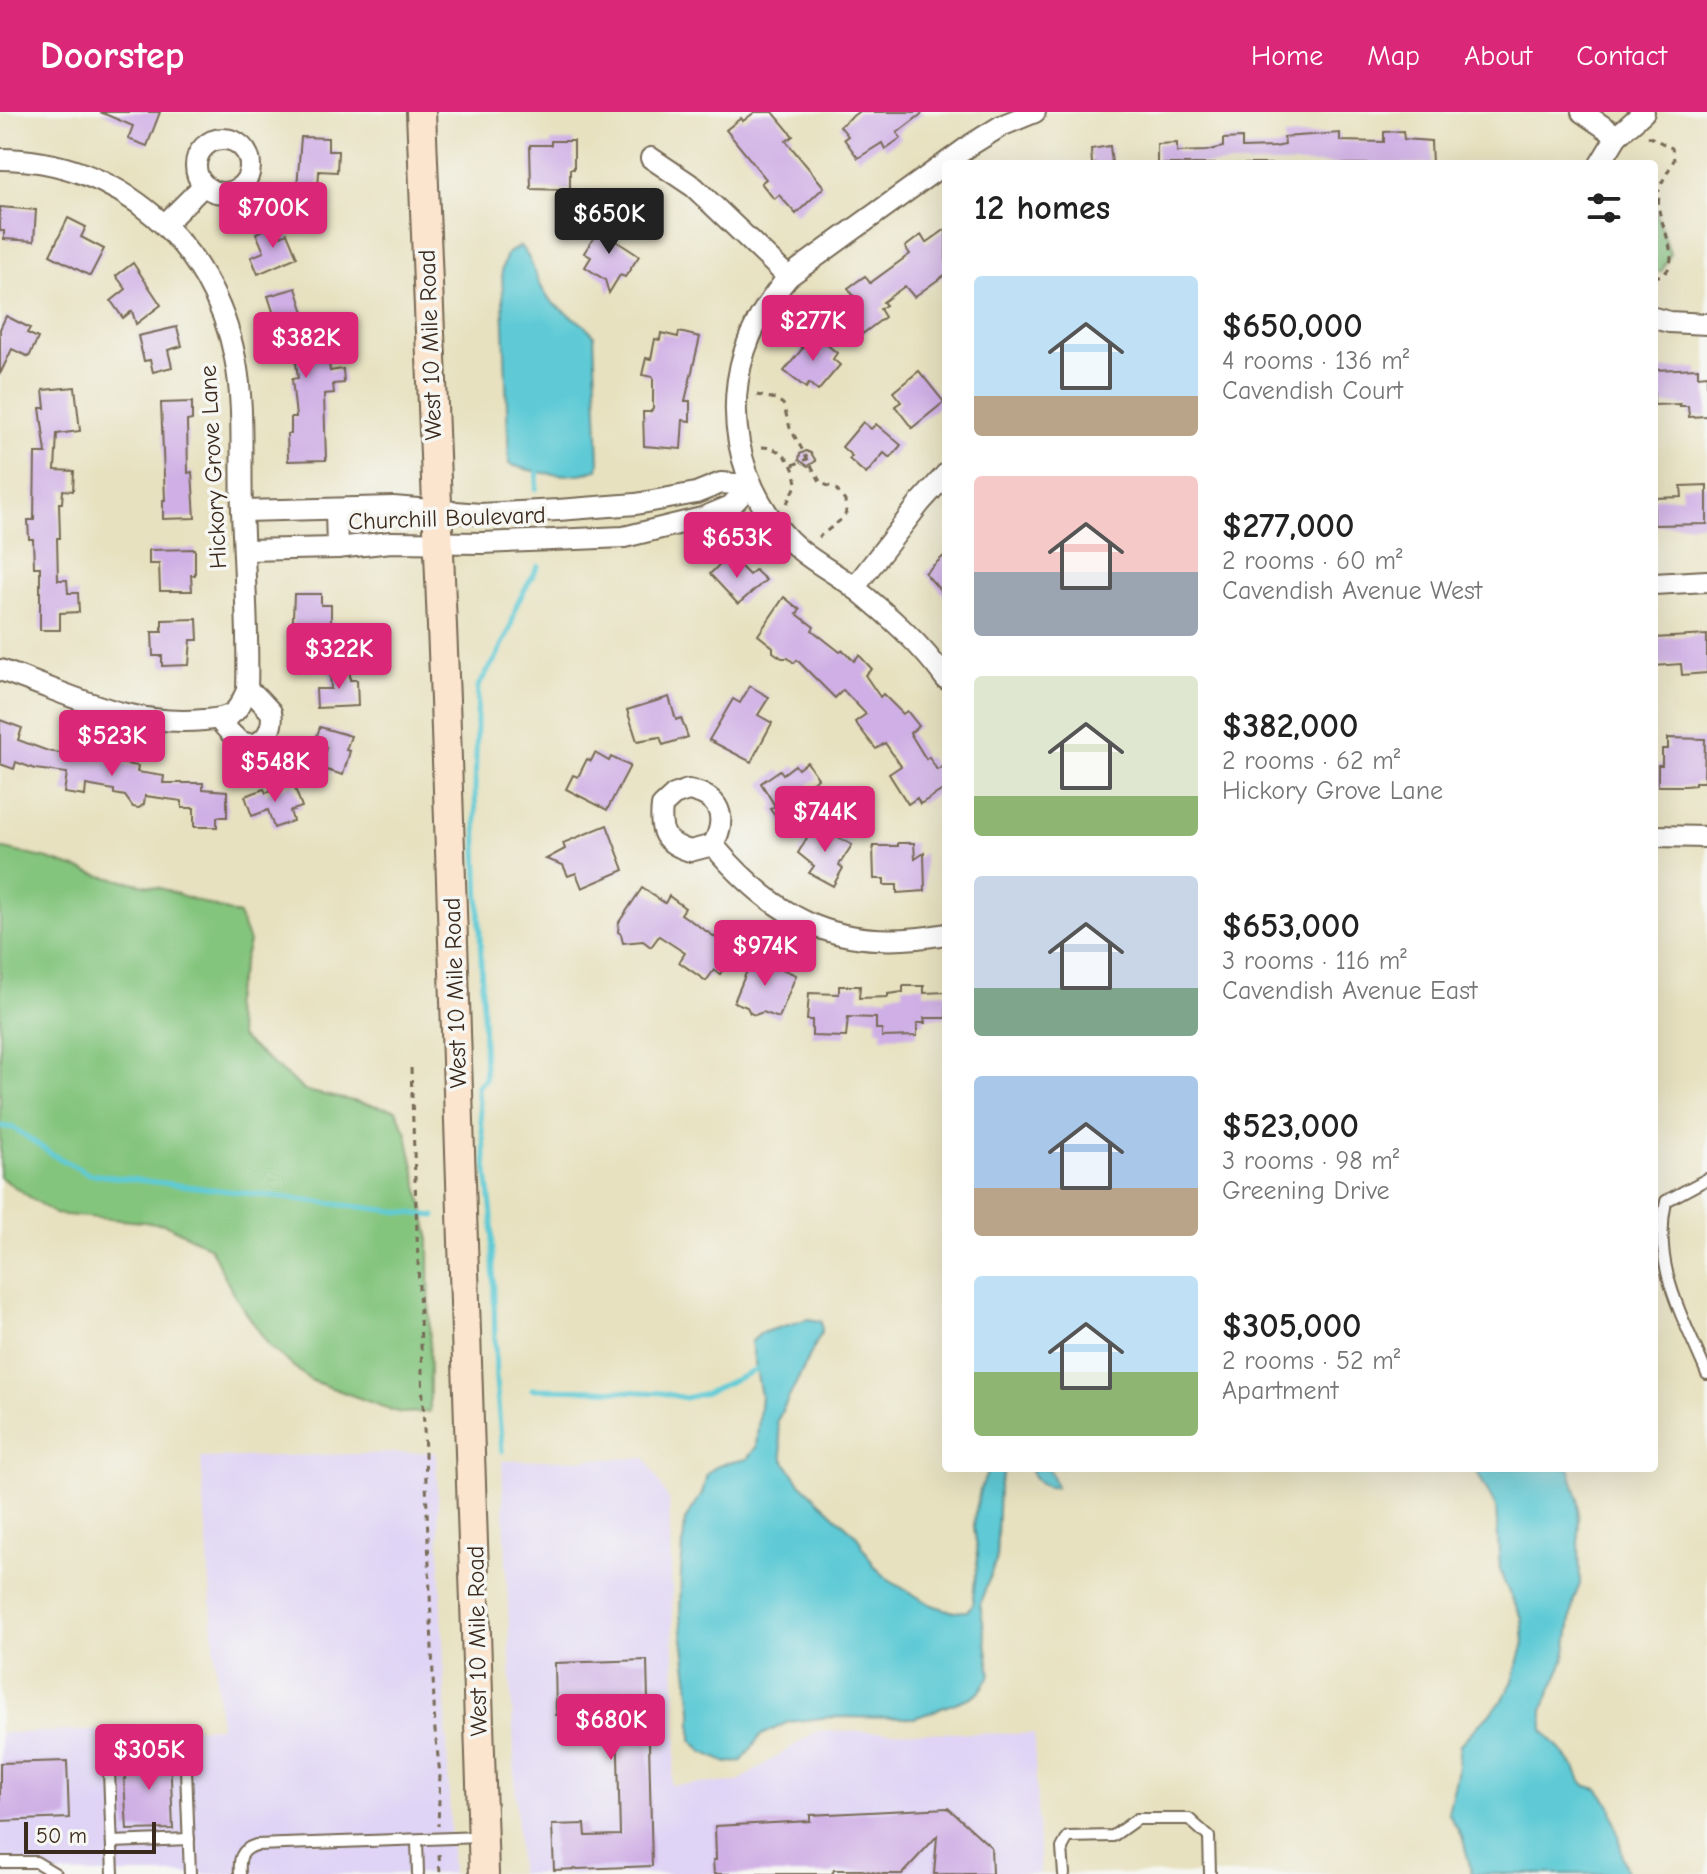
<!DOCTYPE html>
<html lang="en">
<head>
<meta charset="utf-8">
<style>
	:root { --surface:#fff; --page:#f2f2f2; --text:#222; --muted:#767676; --accent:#db2777 }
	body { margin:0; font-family:"Comic Neue",sans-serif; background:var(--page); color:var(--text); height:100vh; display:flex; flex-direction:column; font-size:30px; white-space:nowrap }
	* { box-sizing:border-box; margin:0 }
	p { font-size:26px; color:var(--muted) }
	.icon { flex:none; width:44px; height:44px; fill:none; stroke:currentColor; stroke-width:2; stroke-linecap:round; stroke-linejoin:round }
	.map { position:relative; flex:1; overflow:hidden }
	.details { position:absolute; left:942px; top:48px; width:716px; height:1312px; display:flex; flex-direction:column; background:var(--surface); border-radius:8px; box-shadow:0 8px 32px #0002 }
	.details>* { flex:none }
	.scale { position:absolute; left:24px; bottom:20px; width:132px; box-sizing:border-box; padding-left:8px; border:4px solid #3b2a1e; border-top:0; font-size:22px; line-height:28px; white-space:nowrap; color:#3b2a1e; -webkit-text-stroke:6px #f6f6f2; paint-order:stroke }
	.price { position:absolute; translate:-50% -68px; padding:0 18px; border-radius:8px; background:var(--accent); color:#fff; font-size:26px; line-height:52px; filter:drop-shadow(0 2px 4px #0008) }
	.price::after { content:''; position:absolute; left:50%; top:48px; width:24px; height:18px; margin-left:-12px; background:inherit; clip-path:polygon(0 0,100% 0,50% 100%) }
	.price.selected { background:#222; color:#fff }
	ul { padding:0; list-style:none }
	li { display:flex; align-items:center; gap:24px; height:200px; padding:0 32px }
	li span { display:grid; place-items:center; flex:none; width:224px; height:160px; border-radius:8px; color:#555 }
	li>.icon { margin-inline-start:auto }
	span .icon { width:96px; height:96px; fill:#fffc; stroke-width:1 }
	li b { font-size:34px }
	h2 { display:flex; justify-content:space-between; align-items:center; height:96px; padding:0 32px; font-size:34px }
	header { display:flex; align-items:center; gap:48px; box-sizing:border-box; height:112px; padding:0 40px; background:var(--accent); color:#fff }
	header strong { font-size:38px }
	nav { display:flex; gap:44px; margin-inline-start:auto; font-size:28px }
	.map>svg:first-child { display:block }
	.built { fill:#dfd4f5 }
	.green { fill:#84c57e; stroke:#60784e; stroke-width:2 }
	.water { fill:#5ecad5; stroke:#4c7a7a; stroke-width:2 }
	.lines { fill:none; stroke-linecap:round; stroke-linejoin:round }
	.stream { stroke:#5ecad5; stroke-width:5 }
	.building { fill:#cfafe5 }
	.lane-casing { stroke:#776a56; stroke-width:14 }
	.street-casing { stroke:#776a56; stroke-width:24 }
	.secondary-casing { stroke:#776a56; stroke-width:32 }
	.path { stroke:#776a56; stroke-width:3; stroke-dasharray:6 6; stroke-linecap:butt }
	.lane { stroke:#fff; stroke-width:10 }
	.street { stroke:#fff; stroke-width:20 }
	.secondary { stroke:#fbe5cf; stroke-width:28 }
	.labels { text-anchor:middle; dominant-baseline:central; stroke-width:7; stroke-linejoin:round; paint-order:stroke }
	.street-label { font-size:24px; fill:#3b2a1e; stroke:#f6f6f2 }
</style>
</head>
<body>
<header>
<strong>Doorstep</strong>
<nav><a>Home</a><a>Map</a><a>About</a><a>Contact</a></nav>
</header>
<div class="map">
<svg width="1707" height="1762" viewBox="0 0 1707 1762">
	<rect width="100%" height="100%" fill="#f6f6f2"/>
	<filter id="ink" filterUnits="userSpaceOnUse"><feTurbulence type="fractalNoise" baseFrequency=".0125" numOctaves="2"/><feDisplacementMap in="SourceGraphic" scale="16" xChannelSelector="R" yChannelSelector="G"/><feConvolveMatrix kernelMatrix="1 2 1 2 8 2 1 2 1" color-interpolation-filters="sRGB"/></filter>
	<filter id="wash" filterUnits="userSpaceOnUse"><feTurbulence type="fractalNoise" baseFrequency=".006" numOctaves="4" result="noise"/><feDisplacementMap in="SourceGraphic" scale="32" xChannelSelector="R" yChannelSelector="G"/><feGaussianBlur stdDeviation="1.8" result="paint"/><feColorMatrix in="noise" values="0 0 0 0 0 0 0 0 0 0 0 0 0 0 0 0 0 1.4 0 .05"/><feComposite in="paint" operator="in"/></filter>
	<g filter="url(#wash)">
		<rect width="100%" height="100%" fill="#e7e1bf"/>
		<g class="built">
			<polygon points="436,1340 452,1762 0,1762 0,1621 220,1615 201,1346"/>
			<polygon points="646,1346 669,1388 677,1632 671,1673 737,1670 817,1619 1034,1622 1040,1762 519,1762 502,1349"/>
		</g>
		<g class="green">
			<polygon points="1654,94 1670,142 1662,159 1654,161"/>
			<polygon points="0,736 48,747 101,764 160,776 239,803 249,830 232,893 240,925 305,979 396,998 406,1019 429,1123 430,1300 400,1301 310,1268 270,1235 234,1183 210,1135 165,1112 55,1102 0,1065"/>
		</g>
		<g class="water">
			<path d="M520 134C535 149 535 172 550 188 563 202 582 207 594 223L599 350 598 357C573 368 534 361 509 352L502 157 507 142Z"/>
			<polygon points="808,1207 821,1209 822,1219 777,1309 783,1347 800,1371 857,1424 874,1454 890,1469 932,1493 954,1500 967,1499 972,1493 978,1444 974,1414 975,1401 980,1378 989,1356 1005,1356 999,1374 996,1449 980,1491 991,1563 980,1579 971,1585 915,1606 830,1605 788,1610 760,1624 742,1649 727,1651 703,1640 692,1628 692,1597 680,1502 681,1461 685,1408 702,1382 707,1362 718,1353 747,1347 756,1335 761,1284 751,1230 761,1221"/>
			<path d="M1029 1356H1049L1056 1375C1040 1377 1036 1368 1029 1356Z"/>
			<polygon points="1475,1356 1569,1356 1578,1386 1580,1472 1574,1487 1565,1547 1543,1596 1543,1618 1575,1655 1581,1669 1586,1674 1598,1677 1611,1694 1627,1762 1472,1762 1463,1727 1448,1700 1457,1662 1460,1632 1502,1589 1513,1569 1524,1531 1522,1506 1504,1470 1500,1458 1496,1395"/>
		</g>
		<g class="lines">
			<g class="stream">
				<polyline points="536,377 538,359"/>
				<polyline points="0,1014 14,1016 53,1043 89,1062 435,1104"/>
				<polyline points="532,1277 599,1278 662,1281 685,1286 706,1281 756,1258"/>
				<polyline points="502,1339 496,1268 492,1103 477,974 485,967 485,959 475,679 478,574 496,546 510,517 517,492 538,454"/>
			</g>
		</g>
		<g id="blocks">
			<g class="building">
				<polygon points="100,0 160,0 147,34 128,27 133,14"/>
				<polygon points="755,0 773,0 793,24 786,29 824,75 796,102 779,83 774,87 761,71 766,67 726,18 741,6 743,9"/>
				<polygon points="858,0 924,0 897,21 901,26 885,37 882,31 858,46 844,27 848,24 840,14"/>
				<polygon points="1403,19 1404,27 1431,29 1432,52 1157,52 1157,32 1177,31 1177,40 1206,39 1223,35 1223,27 1242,26 1242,36 1275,35 1285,33 1284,25 1340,21 1340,29 1384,30 1384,20"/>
				<polygon points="301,25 328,26 328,39 338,39 337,60 319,59 318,77 297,76"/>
				<polygon points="551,29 574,29 574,57 570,57 570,78 531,77 530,33 551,33"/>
				<polygon points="1110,34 1112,52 1092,52 1091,37"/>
				<polygon points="0,95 36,98 34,129 4,127 4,119 0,119"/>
				<polygon points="68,106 86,115 81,125 104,137 90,164 50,143"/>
				<polygon points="604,110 621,121 616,129 639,144 625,165 620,163 609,181 605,168 585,155 591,145 584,141"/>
				<polygon points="276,113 281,124 287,121 297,145 258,162 251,145 264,140 256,121"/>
				<polygon points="946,117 946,162 914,185 905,174 883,190 886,193 880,197 885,205 857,226 854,221 850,226 831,199 853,183 848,176 865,164 870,171 910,142 905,135 921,123 926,131"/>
				<polygon points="133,151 161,193 136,212 132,199 123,206 111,189 126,177 116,164"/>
				<polygon points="296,176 316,237 327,235 330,259 343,257 344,271 333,272 334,281 324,282 326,348 288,349 287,322 291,322 291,305 296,305 292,267 298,266 292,221 281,224 268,184"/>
				<polygon points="6,204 30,216 27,221 38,226 29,245 12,237 0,262 0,217"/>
				<polygon points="177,215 182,234 168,238 172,255 153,260 150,248 144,249 138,224"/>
				<polygon points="809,218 837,241 833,247 840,253 818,279 809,271 806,276 784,259 803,236 798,232"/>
				<polygon points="679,220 700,225 685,289 690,289 690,309 683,308 681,337 644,334 643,300 650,300 653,297 653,265 642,263 646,246 651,247 655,227 660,228 661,221 678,225"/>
				<polygon points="1698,256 1698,264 1707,263 1707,304 1689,305 1688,294 1680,294 1680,292 1654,293 1654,258"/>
				<polygon points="919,259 944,290 912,316 895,294 901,290 893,280"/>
				<polygon points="75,275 80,319 57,322 55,358 74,359 73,379 63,378 62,391 59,391 60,426 57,426 58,468 67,468 68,481 78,481 79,500 60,501 60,518 40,518 40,455 34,455 33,427 29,427 28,408 34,408 35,341 46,341 40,296 45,296 43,278"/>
				<polygon points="192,290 192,308 187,309 188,361 192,360 195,406 163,407 163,388 165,388 161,291"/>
				<polygon points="863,310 871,317 876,312 901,333 890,346 884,341 866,362 849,347 852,344 842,335"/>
				<polygon points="806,339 811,341 816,349 808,354 799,348 800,342"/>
				<polygon points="1707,373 1707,412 1654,413 1654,386 1682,385 1681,374"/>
				<polygon points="195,437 195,463 191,463 192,479 160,479 159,452 149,452 149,438"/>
				<polygon points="946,442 946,485 925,461"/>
				<polygon points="729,443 749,463 755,458 766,468 738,492 710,462"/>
				<polygon points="294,482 321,482 321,493 331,493 331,513 312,513 312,530 292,530"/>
				<polygon points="784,485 800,498 797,502 814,515 812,518 840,540 843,538 854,549 859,543 872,557 865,563 880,585 883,582 903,602 907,599 919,614 910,621 926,647 929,645 937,658 946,653 946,676 920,692 917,686 908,692 889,662 901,654 885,631 876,637 855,610 866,602 843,578 835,586 797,548 794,551 788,546 782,546 773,540 773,535 758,523"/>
				<polygon points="197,507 198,528 191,528 189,553 162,554 162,544 153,544 152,520 162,520 162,508"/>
				<polygon points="1707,523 1707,561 1682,563 1681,552 1654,554 1654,526"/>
				<polygon points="350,557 350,568 357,568 358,594 317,596 316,577 331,577 330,558"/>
				<polygon points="750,574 769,585 758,603 772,611 751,650 709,628 733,587 740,591"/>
				<polygon points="669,585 676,608 681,606 688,625 663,633 660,625 637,629 627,598"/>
				<polygon points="0,608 22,616 18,628 48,639 138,654 137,660 164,664 163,671 203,671 203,677 227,679 227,705 217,705 217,715 194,715 194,696 182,696 182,689 145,684 144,692 139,696 133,695 125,684 114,682 114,678 86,673 85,684 64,681 67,661 35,657 16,650 14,657 0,652"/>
				<polygon points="320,615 351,624 346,638 350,639 343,663 320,656 326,636 314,632"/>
				<polygon points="1668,626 1705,627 1704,670 1695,670 1695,673 1685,674 1658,674 1658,653 1662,653 1662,637 1668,637"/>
				<polygon points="595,641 609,649 611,645 630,654 607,698 566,677 573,663 578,665 587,647 591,649"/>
				<polygon points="807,650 818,666 808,673 813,679 792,700 794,703 781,712 770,697 775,694 761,671 780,658 783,662 795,653 798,657"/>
				<polygon points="293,671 302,695 290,699 293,709 274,716 268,698 252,704 245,684 264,677 266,681"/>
				<polygon points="815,712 852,733 839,753 843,756 833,774 809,761 814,754 798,741"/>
				<polygon points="607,713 624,758 582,776 576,761 568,764 563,753 546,747 565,737 563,731"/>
				<polygon points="898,731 914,731 915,747 924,741 925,779 897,781 897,773 884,773 884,767 874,767 873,734 898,734"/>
				<polygon points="642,776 665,791 669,784 685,796 681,802 718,827 724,818 741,830 720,862 714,858 706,869 679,850 685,841 659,824 651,835 643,829 623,831 621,822 618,820 619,810"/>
				<polygon points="753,844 796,863 779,906 763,900 755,903 750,901 747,895 734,890"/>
				<polygon points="839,874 860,874 859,886 888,885 888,882 903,880 903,874 924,874 924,881 946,880 946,906 924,906 925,911 917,911 917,924 882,925 882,917 876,917 876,906 848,905 846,925 812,924 812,908 807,908 809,881 839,882"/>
				<polygon points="647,1548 652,1754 554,1758 552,1713 585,1712 586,1724 620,1723 617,1602 556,1603 555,1551"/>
				<polygon points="170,1641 173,1717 127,1718 124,1667 126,1667 125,1643"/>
				<polygon points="67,1649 69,1706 0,1709 0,1651"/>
				<polygon points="948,1696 991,1735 992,1762 934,1762 937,1724 902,1762 882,1762 862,1758 834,1758 832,1762 714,1762 713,1748 716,1748 715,1714 810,1709 810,1703"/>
			</g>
		</g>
	</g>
	<g filter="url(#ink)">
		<use href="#blocks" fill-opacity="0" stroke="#776a56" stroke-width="2"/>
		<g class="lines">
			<g class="lane-casing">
				<g id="lane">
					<path d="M1707 1067 1666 1089C1652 1155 1682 1202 1707 1262"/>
					<polyline points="185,1631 190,1762"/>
					<polyline points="108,1634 113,1762"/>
					<polyline points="417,1728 418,1762"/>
					<polyline points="112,1730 189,1727"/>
					<polyline points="0,1750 36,1750 56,1762"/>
					<path d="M240 1762C239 1747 240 1738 256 1733L481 1725"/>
					<polyline points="1064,1762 1062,1736 1068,1725 1113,1724 1137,1707 1189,1707 1209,1725 1210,1762"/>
				</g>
			</g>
			<g class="street-casing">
				<g id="street">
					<polyline points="1582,0 1617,24"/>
					<circle cx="223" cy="54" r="27"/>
					<polyline points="651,46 694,75 788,165"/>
					<path d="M0 47C118 47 213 131 235 246 245 294 240 347 242 397 244 457 249 519 247 579 243 586 240 595 234 600 226 607 214 607 204 608 125 615 72 582 0 558"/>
					<polyline points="1600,52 1617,24 1644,0"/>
					<polyline points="165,112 204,73"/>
					<polyline points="1654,206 1669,210 1707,212"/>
					<polyline points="336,398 337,436"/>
					<polyline points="242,399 393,395 480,402 558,398 636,392 696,381 721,371 750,373 731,394 702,406 624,425 482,431 391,430 337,436 244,438"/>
					<polyline points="1654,472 1707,469"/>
					<polyline points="854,476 920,391 946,362"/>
					<path d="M946 567C921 532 888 503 855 476 838 463 817 452 800 438 735 383 717 285 757 210 766 193 777 179 788 165L972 32 1001 14 1035 0"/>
					<path d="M218 607C225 614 233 626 242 630 262 639 275 617 271 600L256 584 247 579"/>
					<path d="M688 678C720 684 728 705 713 733L690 739C664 731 659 720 662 694L674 683Z"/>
					<polyline points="1654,724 1707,725"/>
					<path d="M713 733C780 812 842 841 946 822"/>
				</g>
			</g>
			<g class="secondary-casing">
				<polyline id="secondary" points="421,0 445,588 484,1762"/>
			</g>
			<g class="path">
				<polyline points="1648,24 1672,36 1674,48 1654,85"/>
				<path d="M1654 165C1687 160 1662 117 1659 98 1658 91 1659 84 1659 78"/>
				<polyline points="757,283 776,287 783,292 790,316 821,371 836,377 845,389 846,401 842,407 819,425"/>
				<path d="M762 335C783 335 795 353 797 372L787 391"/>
				<polyline points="793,353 807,347"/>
				<polyline points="411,956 435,1619 440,1662 438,1714"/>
				<polyline points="439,1742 440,1762"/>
			</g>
			<use href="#lane" class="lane"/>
			<use href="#street" class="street"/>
			<use href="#secondary" class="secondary"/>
		</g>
	</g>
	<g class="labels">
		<g class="street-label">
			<text transform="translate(430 233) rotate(-92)">West 10 Mile Road</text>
			<text transform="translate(213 355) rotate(-93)">Hickory Grove Lane</text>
			<text transform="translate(447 406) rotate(-2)">Churchill Boulevard</text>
			<text transform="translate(455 881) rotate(-92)">West 10 Mile Road</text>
			<text transform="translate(477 1529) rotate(-91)">West 10 Mile Road</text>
		</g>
	</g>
</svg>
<div class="scale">50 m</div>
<b class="price" style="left:273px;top:138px">$700K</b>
<b class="price selected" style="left:609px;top:144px">$650K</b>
<b class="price" style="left:813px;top:251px">$277K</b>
<b class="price" style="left:306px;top:268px">$382K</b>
<b class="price" style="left:737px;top:468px">$653K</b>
<b class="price" style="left:339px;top:579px">$322K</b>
<b class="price" style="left:112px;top:666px">$523K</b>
<b class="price" style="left:275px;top:692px">$548K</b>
<b class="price" style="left:825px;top:742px">$744K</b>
<b class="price" style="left:765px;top:876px">$974K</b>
<b class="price" style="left:611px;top:1650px">$680K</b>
<b class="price" style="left:149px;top:1680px">$305K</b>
<section class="details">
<h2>12 homes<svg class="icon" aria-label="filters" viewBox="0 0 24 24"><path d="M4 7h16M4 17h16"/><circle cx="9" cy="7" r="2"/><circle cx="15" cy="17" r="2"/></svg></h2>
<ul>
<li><span style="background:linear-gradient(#bfe0f5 75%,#b9a48a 0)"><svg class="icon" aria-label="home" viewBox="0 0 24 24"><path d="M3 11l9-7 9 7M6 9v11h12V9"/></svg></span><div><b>$650,000</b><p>4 rooms · 136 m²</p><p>Cavendish Court</p></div></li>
<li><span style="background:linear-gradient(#f6c9c9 60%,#9aa5b1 0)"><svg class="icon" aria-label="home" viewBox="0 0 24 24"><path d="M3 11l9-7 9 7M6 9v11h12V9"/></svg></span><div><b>$277,000</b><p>2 rooms · 60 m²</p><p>Cavendish Avenue West</p></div></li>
<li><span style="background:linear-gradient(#dfe7d0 75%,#8fb573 0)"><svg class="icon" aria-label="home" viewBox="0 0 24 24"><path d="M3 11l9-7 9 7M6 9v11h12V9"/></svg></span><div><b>$382,000</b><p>2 rooms · 62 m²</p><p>Hickory Grove Lane</p></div></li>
<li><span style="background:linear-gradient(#c9d6e8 70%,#7fa58c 0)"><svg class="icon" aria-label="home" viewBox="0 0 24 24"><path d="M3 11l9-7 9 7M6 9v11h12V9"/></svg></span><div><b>$653,000</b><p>3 rooms · 116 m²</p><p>Cavendish Avenue East</p></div></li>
<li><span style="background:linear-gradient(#a9c7e8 70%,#b9a48a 0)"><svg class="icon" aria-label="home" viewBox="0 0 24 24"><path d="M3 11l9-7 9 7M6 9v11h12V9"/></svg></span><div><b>$523,000</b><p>3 rooms · 98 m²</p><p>Greening Drive</p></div></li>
<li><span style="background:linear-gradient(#bfe0f5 60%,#8fb573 0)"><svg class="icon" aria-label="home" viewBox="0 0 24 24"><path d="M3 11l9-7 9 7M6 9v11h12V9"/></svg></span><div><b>$305,000</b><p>2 rooms · 52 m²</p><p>Apartment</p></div></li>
</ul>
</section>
</div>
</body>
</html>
